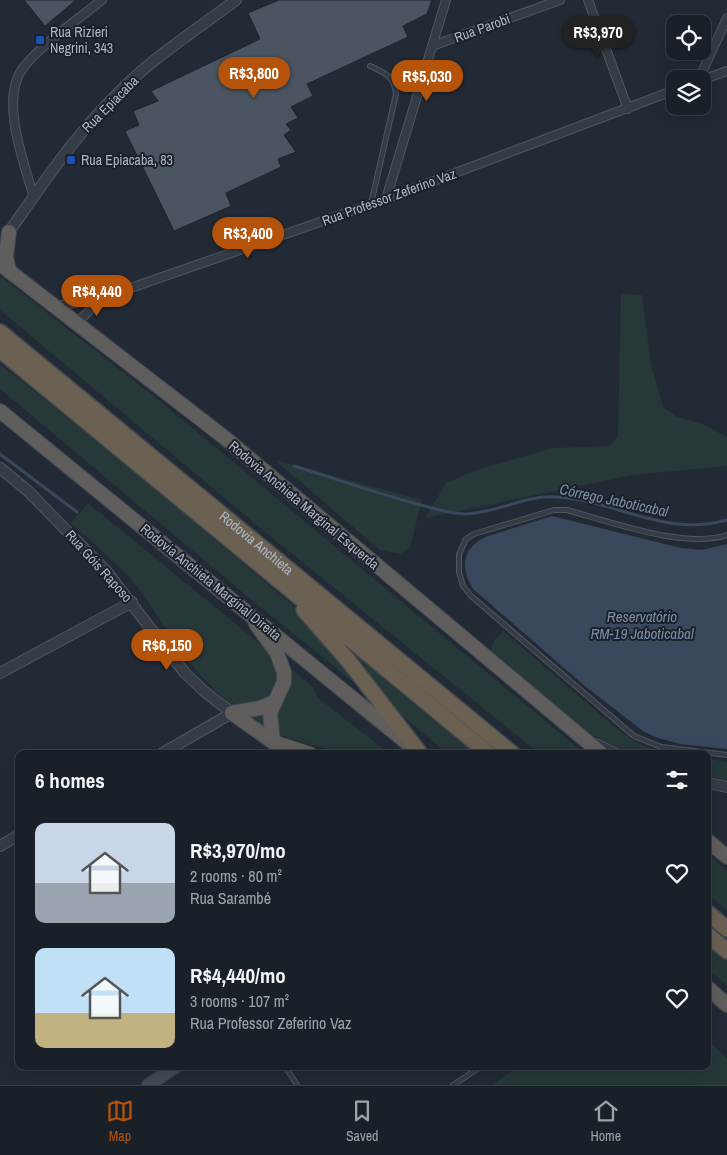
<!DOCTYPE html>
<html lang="en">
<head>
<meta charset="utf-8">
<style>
	:root { --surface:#1a2028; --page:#232830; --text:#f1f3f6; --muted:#9fa3a8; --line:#383e45; --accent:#b45309 }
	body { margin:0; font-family:"Archivo Narrow",sans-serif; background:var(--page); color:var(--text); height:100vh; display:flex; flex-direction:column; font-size:19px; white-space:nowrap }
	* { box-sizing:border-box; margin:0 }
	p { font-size:16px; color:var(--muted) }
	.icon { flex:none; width:28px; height:28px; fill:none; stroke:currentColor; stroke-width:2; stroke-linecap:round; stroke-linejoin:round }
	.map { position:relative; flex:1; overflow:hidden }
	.drawer { position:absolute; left:15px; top:750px; width:696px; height:320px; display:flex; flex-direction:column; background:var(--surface); border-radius:10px; box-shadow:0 5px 20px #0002,0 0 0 1px var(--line) }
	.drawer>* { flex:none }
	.controls { position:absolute; left:666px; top:15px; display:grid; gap:10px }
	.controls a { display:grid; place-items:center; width:45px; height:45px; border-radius:10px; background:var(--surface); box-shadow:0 5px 20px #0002,0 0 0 1px var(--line); font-size:25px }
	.price { position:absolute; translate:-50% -42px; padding:0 11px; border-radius:18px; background:var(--accent); color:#fff; font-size:16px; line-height:32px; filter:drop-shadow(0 1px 2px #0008) }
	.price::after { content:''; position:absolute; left:50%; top:30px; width:15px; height:11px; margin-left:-8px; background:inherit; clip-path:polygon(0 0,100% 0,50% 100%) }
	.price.current { background:#222; color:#fff }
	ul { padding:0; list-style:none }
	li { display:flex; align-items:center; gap:15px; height:125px; padding:0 20px }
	li span { display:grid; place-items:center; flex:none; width:140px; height:100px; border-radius:10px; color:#555 }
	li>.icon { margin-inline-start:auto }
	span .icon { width:60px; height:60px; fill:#fffc; stroke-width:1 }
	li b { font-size:21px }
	h2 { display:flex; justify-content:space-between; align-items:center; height:60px; padding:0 20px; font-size:21px }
	.dock { display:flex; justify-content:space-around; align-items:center; height:70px; border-top:1px solid var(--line); background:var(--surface); font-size:14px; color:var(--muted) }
	.dock a { display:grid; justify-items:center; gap:2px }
	.dock .current { color:var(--accent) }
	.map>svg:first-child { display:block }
	.green { fill:#273838 }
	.water { fill:#39485d }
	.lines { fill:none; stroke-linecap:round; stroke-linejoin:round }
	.stream { stroke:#39485d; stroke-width:3 }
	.building { fill:#4a5561; stroke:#1d232c }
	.service-casing { stroke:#505760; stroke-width:6 }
	.minor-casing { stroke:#505760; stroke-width:10 }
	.tertiary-casing { stroke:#505760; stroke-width:12 }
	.secondary-casing { stroke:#3f454f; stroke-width:14 }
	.trunk-casing { stroke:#404750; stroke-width:16 }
	.motorway-casing { stroke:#404750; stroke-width:18 }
	.service { stroke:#353c46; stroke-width:4 }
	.minor { stroke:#353c46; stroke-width:8 }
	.tertiary { stroke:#353c46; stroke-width:10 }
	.secondary { stroke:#444c58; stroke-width:11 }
	.trunk { stroke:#5f5e5c; stroke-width:14 }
	.motorway { stroke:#6b6153; stroke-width:15 }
	.transit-dot { fill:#1a4fb4; stroke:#1b212a; stroke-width:2 }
	.labels { text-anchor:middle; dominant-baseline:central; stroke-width:4; stroke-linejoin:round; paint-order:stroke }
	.street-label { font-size:14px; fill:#b0b7c2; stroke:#1b212a }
	.poi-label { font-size:14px; fill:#b0b7c2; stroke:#1b212a; text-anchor:start }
	.water-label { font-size:15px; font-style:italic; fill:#7b8ea8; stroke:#1b212a }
</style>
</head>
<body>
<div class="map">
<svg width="727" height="1085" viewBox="0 0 727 1085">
	<rect width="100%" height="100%" fill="#222a35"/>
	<g class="green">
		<polygon points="0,276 161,402 585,754 540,754 265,532 0,310"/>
		<polygon points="621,294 642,295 651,364 663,407 677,417 700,423 727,437 727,466 632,475 425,518 446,483 479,469 553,448 610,446 618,436"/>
		<polygon points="0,364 119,459 297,609 367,693 254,602 0,389"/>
		<polygon points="275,460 422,500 410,548 400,554 380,550"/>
		<path d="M88 503 313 687 318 698 390 754C297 754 238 726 181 652 164 628 149 599 129 577 111 558 90 541 71 523Z"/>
		<polygon points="503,631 618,730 637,743 669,754 628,754 589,733 491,651 494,640"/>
		<polygon points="332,632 399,692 475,754 448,754 394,709"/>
		<polygon points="708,759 727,762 727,780 708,776"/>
		<polygon points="708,855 727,871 727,910 708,894"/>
		<polygon points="708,944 727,961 727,985 708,969"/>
		<polygon points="708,1040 727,1058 727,1085 492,1085 519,1066 708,1066"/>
	</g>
	<path class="water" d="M552 516 681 548 702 550 727 544V749L680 744 655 737 643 731 586 687 473 589C459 567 463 546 488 536Z"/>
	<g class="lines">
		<g class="stream">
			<polyline points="0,454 77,512"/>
			<path d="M294 466C337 479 378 494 421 505 436 509 451 514 466 514 497 513 525 495 556 497 616 500 664 538 727 520"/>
		</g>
	</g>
	<g class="building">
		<polygon points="24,0 76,0 45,26"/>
		<polygon points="279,0 432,0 427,14 403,26 408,37 307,84 313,96 291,107 298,118 286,124 291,130 284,135 296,152 278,159 281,167 226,193 231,206 174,231 125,131 139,125 133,111 158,101 151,91 260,39 248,13"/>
	</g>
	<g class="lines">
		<g class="service-casing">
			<g id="service">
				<path d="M370 66C385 73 394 76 396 94L371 204"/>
				<path d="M727 535C684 549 611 522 567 510H554L474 534 466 539 459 554V572L463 586 471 596 634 736 661 747 727 755"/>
				<polyline points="285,1066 297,1085"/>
				<polyline points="453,1085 482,1066"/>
			</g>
		</g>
		<g class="minor-casing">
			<g id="minor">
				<polyline points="588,0 628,109"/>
				<polyline points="432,46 560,0"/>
				<polyline points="699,79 727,18"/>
				<polyline points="702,80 727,71"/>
				<path d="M33 194C23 161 0 98 23 68 40 45 80 18 102 0"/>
				<polyline points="386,199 446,0"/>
				<polyline points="56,306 102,298 386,199 675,90"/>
				<polyline points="77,323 102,298"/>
			</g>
		</g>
		<g class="tertiary-casing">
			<g id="tertiary">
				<path d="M9 232C46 179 77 132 125 86 158 54 199 28 236 0"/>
				<polyline points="0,468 28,491 107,572 185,673 205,692 232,713 161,754"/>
				<polyline points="0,673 132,602"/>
				<polyline points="596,744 616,754"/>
				<polyline points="708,783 727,787"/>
				<polyline points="0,846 19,835"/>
			</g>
		</g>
		<g class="secondary-casing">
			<polyline id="secondary" points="148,1085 177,1066"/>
		</g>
		<g class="trunk-casing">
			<g id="trunk">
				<polyline points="9,232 6,256 9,271"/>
				<polyline points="0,264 225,438 602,754"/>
				<polyline points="0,411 406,742"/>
				<polyline points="256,624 277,653 284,672 284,682 270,713 273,742"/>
				<polyline points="232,713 273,742 310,754"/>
				<polyline points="232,713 260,708 275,702"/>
				<polyline points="708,841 727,857"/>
				<polyline points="708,988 727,1005"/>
			</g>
		</g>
		<g class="motorway-casing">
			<g id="motorway">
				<path id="s1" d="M0 332 513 754"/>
				<polyline points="0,350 489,754"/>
				<polyline points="304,610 347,659 419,752"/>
				<polyline points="708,913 727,929"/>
				<polyline points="708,935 727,951"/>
			</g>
		</g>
		<use href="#service" class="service"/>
		<use href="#minor" class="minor"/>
		<use href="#tertiary" class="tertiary"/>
		<use href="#secondary" class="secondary"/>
		<use href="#trunk" class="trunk"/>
		<use href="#motorway" class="motorway"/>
	</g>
	<g class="transit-dot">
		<rect x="35" y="35" width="10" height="10" rx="2.5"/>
		<rect x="66" y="155" width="10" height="10" rx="2.5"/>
	</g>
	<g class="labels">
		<g class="street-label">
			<text transform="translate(482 28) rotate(-20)">Rua Parobi</text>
			<text transform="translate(110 104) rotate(-45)">Rua Epiacaba</text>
			<text transform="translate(389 197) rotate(-20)">Rua Professor Zeferino Vaz</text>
			<text transform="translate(304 505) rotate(40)">Rodovia Anchieta Marginal Esquerda</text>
			<text stroke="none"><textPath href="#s1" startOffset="332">Rodovia Anchieta</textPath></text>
			<text transform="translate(99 566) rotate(48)">Rua Góis Raposo</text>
			<text transform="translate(211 582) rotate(39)">Rodovia Anchieta Marginal Direita</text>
		</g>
		<g class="poi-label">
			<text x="50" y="32">Rua Rizieri<tspan x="50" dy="16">Negrini, 343</tspan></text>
			<text x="81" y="160">Rua Epiacaba, 83</text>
		</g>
		<g class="water-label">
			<text transform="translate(614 500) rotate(12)">Córrego Jaboticabal</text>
			<text x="642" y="616">Reservatório<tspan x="642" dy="17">RM-19 Jaboticabal</tspan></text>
		</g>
	</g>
</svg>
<div class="controls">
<a><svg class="icon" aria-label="locate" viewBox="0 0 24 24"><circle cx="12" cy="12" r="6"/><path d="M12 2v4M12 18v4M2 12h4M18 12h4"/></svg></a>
<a><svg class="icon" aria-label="layers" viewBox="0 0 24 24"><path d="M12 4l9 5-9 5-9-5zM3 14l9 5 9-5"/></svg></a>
</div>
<b class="price current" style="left:598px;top:58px">R$3,970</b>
<b class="price" style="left:254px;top:99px">R$3,800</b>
<b class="price" style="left:427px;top:102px">R$5,030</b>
<b class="price" style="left:248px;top:259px">R$3,400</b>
<b class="price" style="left:97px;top:317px">R$4,440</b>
<b class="price" style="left:167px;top:671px">R$6,150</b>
<section class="drawer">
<h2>6 homes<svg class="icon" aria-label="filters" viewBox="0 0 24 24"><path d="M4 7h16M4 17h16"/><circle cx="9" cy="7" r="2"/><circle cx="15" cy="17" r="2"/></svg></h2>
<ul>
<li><span style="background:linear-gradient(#c9d6e8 60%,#9aa5b1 0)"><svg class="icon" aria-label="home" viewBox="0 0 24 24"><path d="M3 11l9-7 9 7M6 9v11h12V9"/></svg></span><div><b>R$3,970/mo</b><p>2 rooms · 80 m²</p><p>Rua Sarambé</p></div><svg class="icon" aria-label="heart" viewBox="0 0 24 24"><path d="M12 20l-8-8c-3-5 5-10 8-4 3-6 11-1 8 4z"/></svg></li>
<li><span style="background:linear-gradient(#bfe0f5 65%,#c2b280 0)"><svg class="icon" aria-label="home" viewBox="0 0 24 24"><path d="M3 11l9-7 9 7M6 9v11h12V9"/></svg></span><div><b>R$4,440/mo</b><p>3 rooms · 107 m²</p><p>Rua Professor Zeferino Vaz</p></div><svg class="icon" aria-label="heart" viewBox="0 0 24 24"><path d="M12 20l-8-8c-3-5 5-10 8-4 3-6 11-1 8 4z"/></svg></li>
</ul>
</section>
</div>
<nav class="dock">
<a class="current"><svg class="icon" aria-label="map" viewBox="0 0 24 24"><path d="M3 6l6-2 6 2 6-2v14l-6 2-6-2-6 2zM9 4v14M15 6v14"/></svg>Map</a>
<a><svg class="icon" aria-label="saved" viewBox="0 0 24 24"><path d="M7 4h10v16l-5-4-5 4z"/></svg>Saved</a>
<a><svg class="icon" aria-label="home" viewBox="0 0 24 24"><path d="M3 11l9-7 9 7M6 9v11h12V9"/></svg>Home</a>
</nav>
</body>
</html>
